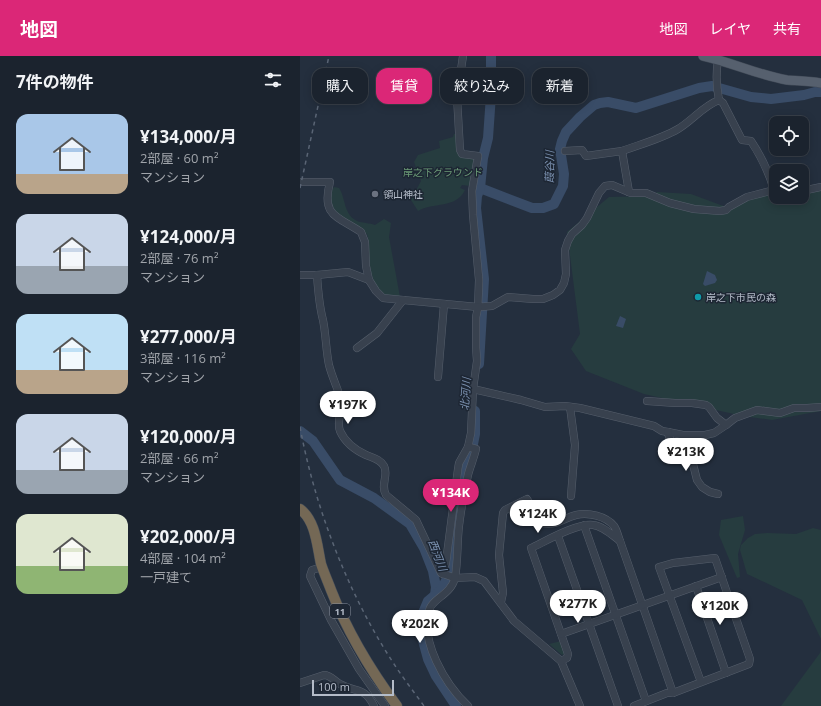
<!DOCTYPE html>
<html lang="ja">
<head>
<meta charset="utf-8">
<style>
	:root { --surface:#1b232e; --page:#282f3a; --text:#f1f3f6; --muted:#a0a4aa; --line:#39404a; --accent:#db2777 }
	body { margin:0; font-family:"Open Sans","Noto Sans JP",sans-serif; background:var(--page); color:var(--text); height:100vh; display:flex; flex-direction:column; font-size:15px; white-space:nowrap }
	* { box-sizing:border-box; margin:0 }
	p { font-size:13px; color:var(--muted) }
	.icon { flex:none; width:22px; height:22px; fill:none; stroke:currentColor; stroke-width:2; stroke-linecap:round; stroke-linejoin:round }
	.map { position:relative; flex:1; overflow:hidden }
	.panel { display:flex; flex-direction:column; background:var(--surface); width:300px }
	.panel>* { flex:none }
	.banner { position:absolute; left:12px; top:12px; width:380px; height:36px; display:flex; gap:8px }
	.tools { position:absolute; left:469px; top:60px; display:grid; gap:8px }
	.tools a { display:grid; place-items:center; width:40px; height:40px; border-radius:8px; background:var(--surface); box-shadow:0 2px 10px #0003,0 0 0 1px var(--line); font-size:20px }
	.scale { position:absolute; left:12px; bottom:10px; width:82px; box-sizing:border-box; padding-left:4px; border:2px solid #b4bcc9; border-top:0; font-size:11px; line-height:14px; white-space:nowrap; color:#b4bcc9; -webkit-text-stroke:3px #1d2633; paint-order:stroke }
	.price { position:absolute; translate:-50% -34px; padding:0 9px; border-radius:14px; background:#fff; color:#222; font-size:13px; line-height:26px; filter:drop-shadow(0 1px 2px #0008) }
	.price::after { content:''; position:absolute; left:50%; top:24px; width:12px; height:9px; margin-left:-6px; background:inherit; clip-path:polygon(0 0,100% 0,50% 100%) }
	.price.selected { background:var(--accent); color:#fff }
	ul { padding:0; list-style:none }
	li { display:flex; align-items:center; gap:12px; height:100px; padding:0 16px }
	li span { display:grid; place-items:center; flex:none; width:112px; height:80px; border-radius:12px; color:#555 }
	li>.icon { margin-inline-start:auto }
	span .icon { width:48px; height:48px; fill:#fffc; stroke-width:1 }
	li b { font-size:17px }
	h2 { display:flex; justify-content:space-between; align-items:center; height:48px; padding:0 16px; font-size:17px }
	.pill { padding:0 14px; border-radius:12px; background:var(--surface); box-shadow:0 2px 10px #0003,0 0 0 1px var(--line); font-size:14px; line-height:36px }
	.pill.selected { background:var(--accent); color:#fff }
	header { display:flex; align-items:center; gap:24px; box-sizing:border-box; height:56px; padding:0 20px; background:var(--accent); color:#fff }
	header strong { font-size:19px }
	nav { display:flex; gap:22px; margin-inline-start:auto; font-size:14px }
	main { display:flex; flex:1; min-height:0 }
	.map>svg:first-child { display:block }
	.green { fill:#263c3f }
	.water { fill:#394c67 }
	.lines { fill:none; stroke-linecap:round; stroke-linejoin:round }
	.river { stroke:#394c67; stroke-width:10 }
	.minor-casing { stroke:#565f6c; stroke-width:8 }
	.major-casing { stroke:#414a57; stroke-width:10 }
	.highway-casing { stroke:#434c59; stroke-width:11 }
	.minor { stroke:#38414e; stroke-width:7 }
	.major { stroke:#56606e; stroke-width:9 }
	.highway { stroke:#746855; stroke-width:10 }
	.rail { stroke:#5a6575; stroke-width:1.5; stroke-dasharray:4 4; stroke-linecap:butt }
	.worship-dot { fill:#6b7280; stroke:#1d2633; stroke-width:1.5 }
	.culture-dot { fill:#0f9aa8; stroke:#1d2633; stroke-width:1.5 }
	.labels { text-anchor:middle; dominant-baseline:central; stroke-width:3; stroke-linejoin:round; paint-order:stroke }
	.shield { fill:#1d2633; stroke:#878f9c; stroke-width:1 }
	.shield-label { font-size:9px; font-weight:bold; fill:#b4bcc9 }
	.park-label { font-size:10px; fill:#6b9a76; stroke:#1d2633 }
	.poi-label { font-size:10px; fill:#b4bcc9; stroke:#1d2633; text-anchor:start }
	.water-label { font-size:11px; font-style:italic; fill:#7c92b1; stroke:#1d2633 }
</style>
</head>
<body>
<header>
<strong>地図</strong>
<nav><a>地図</a><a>レイヤ</a><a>共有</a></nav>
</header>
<main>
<section class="panel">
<h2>7件の物件<svg class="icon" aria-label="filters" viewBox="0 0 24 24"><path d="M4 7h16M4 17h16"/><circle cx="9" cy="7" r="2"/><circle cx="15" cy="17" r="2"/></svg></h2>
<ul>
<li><span style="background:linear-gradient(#a9c7e8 75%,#b9a48a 0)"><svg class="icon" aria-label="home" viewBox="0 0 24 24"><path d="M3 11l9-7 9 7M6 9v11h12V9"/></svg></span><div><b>¥134,000/月</b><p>2部屋 · 60 m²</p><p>マンション</p></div></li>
<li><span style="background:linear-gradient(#c9d6e8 65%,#9aa5b1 0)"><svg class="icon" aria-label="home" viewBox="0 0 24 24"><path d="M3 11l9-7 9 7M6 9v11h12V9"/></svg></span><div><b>¥124,000/月</b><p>2部屋 · 76 m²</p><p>マンション</p></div></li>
<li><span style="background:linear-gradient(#bfe0f5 70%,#b9a48a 0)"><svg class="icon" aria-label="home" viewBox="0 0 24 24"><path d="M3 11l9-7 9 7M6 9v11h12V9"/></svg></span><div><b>¥277,000/月</b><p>3部屋 · 116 m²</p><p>マンション</p></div></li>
<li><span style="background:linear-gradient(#c9d6e8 70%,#9aa5b1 0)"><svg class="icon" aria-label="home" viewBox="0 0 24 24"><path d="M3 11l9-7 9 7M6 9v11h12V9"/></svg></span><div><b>¥120,000/月</b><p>2部屋 · 66 m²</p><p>マンション</p></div></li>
<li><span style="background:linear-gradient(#dfe7d0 65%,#8fb573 0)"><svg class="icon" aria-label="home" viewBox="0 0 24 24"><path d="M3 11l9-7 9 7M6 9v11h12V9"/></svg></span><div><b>¥202,000/月</b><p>4部屋 · 104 m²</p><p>一戸建て</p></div></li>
</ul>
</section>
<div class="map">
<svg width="521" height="650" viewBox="0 0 521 650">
	<rect width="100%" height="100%" fill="#242f3e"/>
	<g class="green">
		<path d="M154 78H157L158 96 175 102 170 130 162 129 160 132 165 134C156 153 133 146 118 155L111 144 121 125 114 106 118 99 140 92 139 85 153 81Z"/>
		<path d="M34 131 39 132C46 142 43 158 57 165 62 167 70 167 75 169L84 163 91 167 89 181 100 241C84 240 77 237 72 220L69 219 68 182 67 178C62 176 57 173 53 170 40 161 23 148 34 131Z"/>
		<polygon points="521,133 521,355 472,364 443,360 344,338 286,315 271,293 280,278 267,176 309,141 354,140 357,136 391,138 426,151 476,135 476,141 502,141 502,137"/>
		<polygon points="443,460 445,474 438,498 440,521 437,522 419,479 421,464"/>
		<polygon points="513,472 521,474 521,583 502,544 447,518 440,494 441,489 448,482 455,478 467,477 496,478"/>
		<polygon points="261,585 265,597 262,599 249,588"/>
		<polygon points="521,593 521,650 481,650 520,597"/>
	</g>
	<g class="water">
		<polygon points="407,215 415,219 417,224 415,227 405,230 403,228"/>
		<polygon points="320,260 326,263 323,272 316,270"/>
	</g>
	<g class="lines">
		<g class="river">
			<polyline points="180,132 232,152 243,152 254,148 263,130 264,118 260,93 262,85 266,76 280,61 294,49 300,47 308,46 336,52 399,32 412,30 451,41 471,43 504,39 515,36 521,36"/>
			<polyline points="179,308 184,223 176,152 177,140 180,132 183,102 188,82 191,39 191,0"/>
			<polyline points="0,375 13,385 40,424 74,442 110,468 124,492 133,515 136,531 135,539"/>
			<polyline points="156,650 136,620 128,603 122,581 123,557 128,545 141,534 151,515 150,504 158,454 160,428 171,398 175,378 175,355"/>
		</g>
		<g class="minor-casing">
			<g id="minor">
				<path d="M163 0 157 41 160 94 162 98 178 100 172 135 173 159 179 224 178 251 192 250 208 241 233 243H243L253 239 260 234 264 227 266 218 265 194 268 185 272 178 282 169 287 162 299 137 305 130 312 129 331 137H346L370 147 394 153 420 155 426 154 429 151 447 141 474 134C469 117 461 100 451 85L442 84 423 47 419 44"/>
				<polyline points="265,95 282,94 286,100 322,95"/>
				<path d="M0 126H30C21 160 37 160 61 176L65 186 66 210 69 224"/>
				<polyline points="502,135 521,131"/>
				<path d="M329 136 322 95C341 88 361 83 378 73 393 64 403 50 419 44 416 30 416 17 418 3"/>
				<path d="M0 219H17C18 234 19 249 23 264 26 279 26 295 29 309 32 321 38 333 41 344 43 354 36 365 40 375 45 386 55 394 66 399 73 402 80 403 84 410 89 419 80 429 86 439L116 464 141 517 155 522 175 521 184 525 214 565 261 605 280 650"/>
				<polyline points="17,219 48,216 69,224 76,235 83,242 103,244 77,277 57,292"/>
				<polyline points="103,244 178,251 176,261 176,292 177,305 173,333 171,377 168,391 159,407 158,413 146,506 143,518"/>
				<polyline points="138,321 144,248"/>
				<polyline points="173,333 221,344 245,351 265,350 280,352 354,370 362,375 368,376 383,379 405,379 414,377 426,369"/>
				<polyline points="347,345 375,347 392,347 406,349 409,351 417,362 426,369 435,362 457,354 480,357 494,352 507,352 521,351"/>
				<polyline points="270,351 275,389 271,440"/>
				<polyline points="368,376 369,381 378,396 393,408 397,424 402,431 410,436 418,438"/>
				<polyline points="285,469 285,472 346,645"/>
				<polyline points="258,480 318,650"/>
				<polyline points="320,485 373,637"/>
				<polyline points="22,511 12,514 10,520 31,564 59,613 85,650"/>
				<polyline points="396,530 426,617"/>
				<path d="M201 546 203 537 199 499 203 457 205 454 227 443 242 467C258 470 263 462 276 459 288 456 306 460 314 470 317 474 318 480 320 485 312 479 303 470 293 469 277 467 246 485 231 492L268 598 267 602 261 605"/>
				<polyline points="261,578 422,521"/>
				<path d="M0 627 24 619C31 619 34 625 40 628 56 637 64 630 74 650"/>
				<path d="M168 650C146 629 118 584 130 552 134 542 151 538 155 522 158 505 157 487 159 470 161 454 164 436 168 419 170 411 174 402 176 393L168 391"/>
				<polyline points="334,650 367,637 373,637 449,608 450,603 415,502 373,507 359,511 401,626"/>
			</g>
		</g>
		<g class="major-casing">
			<path id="major" d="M403 0C431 6 458 19 487 24 498 25 510 25 521 27"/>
		</g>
		<g class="highway-casing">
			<path id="highway" d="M0 453C16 465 17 490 21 508 24 517 28 526 31 534 47 575 71 615 97 650"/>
		</g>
		<use href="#minor" class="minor"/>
		<use href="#major" class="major"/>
		<use href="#highway" class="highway"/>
		<g class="rail">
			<polyline points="0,132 29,0"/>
			<path d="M0 371C15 452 48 538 94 608 103 622 114 636 124 650"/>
		</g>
	</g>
	<circle class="worship-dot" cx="75" cy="138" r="4"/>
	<circle class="culture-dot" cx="398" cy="241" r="4"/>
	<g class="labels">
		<rect class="shield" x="30" y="548" width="20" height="14" rx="3"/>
		<g class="shield-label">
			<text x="40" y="555">11</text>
		</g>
		<g class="park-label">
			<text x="143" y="116">岸之下グラウンド</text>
		</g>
		<g class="poi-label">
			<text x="83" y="138">領山神社</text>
			<text x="406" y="241">岸之下市民の森</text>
		</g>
		<g class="water-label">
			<text transform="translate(249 111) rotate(-89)">葭谷川</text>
			<text transform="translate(165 338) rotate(-86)">北河川</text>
			<text transform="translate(138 499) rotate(69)">西河川</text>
		</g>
	</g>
</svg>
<div class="tools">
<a><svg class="icon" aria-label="locate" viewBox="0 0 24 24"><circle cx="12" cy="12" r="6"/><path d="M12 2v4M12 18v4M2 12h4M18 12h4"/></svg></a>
<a><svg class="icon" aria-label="layers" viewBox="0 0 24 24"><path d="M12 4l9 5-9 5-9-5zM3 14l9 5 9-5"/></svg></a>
</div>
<div class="scale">100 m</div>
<b class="price" style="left:48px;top:369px">¥197K</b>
<b class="price" style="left:386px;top:416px">¥213K</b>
<b class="price selected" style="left:151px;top:457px">¥134K</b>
<b class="price" style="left:238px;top:478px">¥124K</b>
<b class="price" style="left:278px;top:568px">¥277K</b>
<b class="price" style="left:420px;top:570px">¥120K</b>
<b class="price" style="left:120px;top:588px">¥202K</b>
<div class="banner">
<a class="pill">購入</a>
<a class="pill selected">賃貸</a>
<a class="pill">絞り込み</a>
<a class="pill">新着</a>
</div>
</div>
</main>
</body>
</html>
